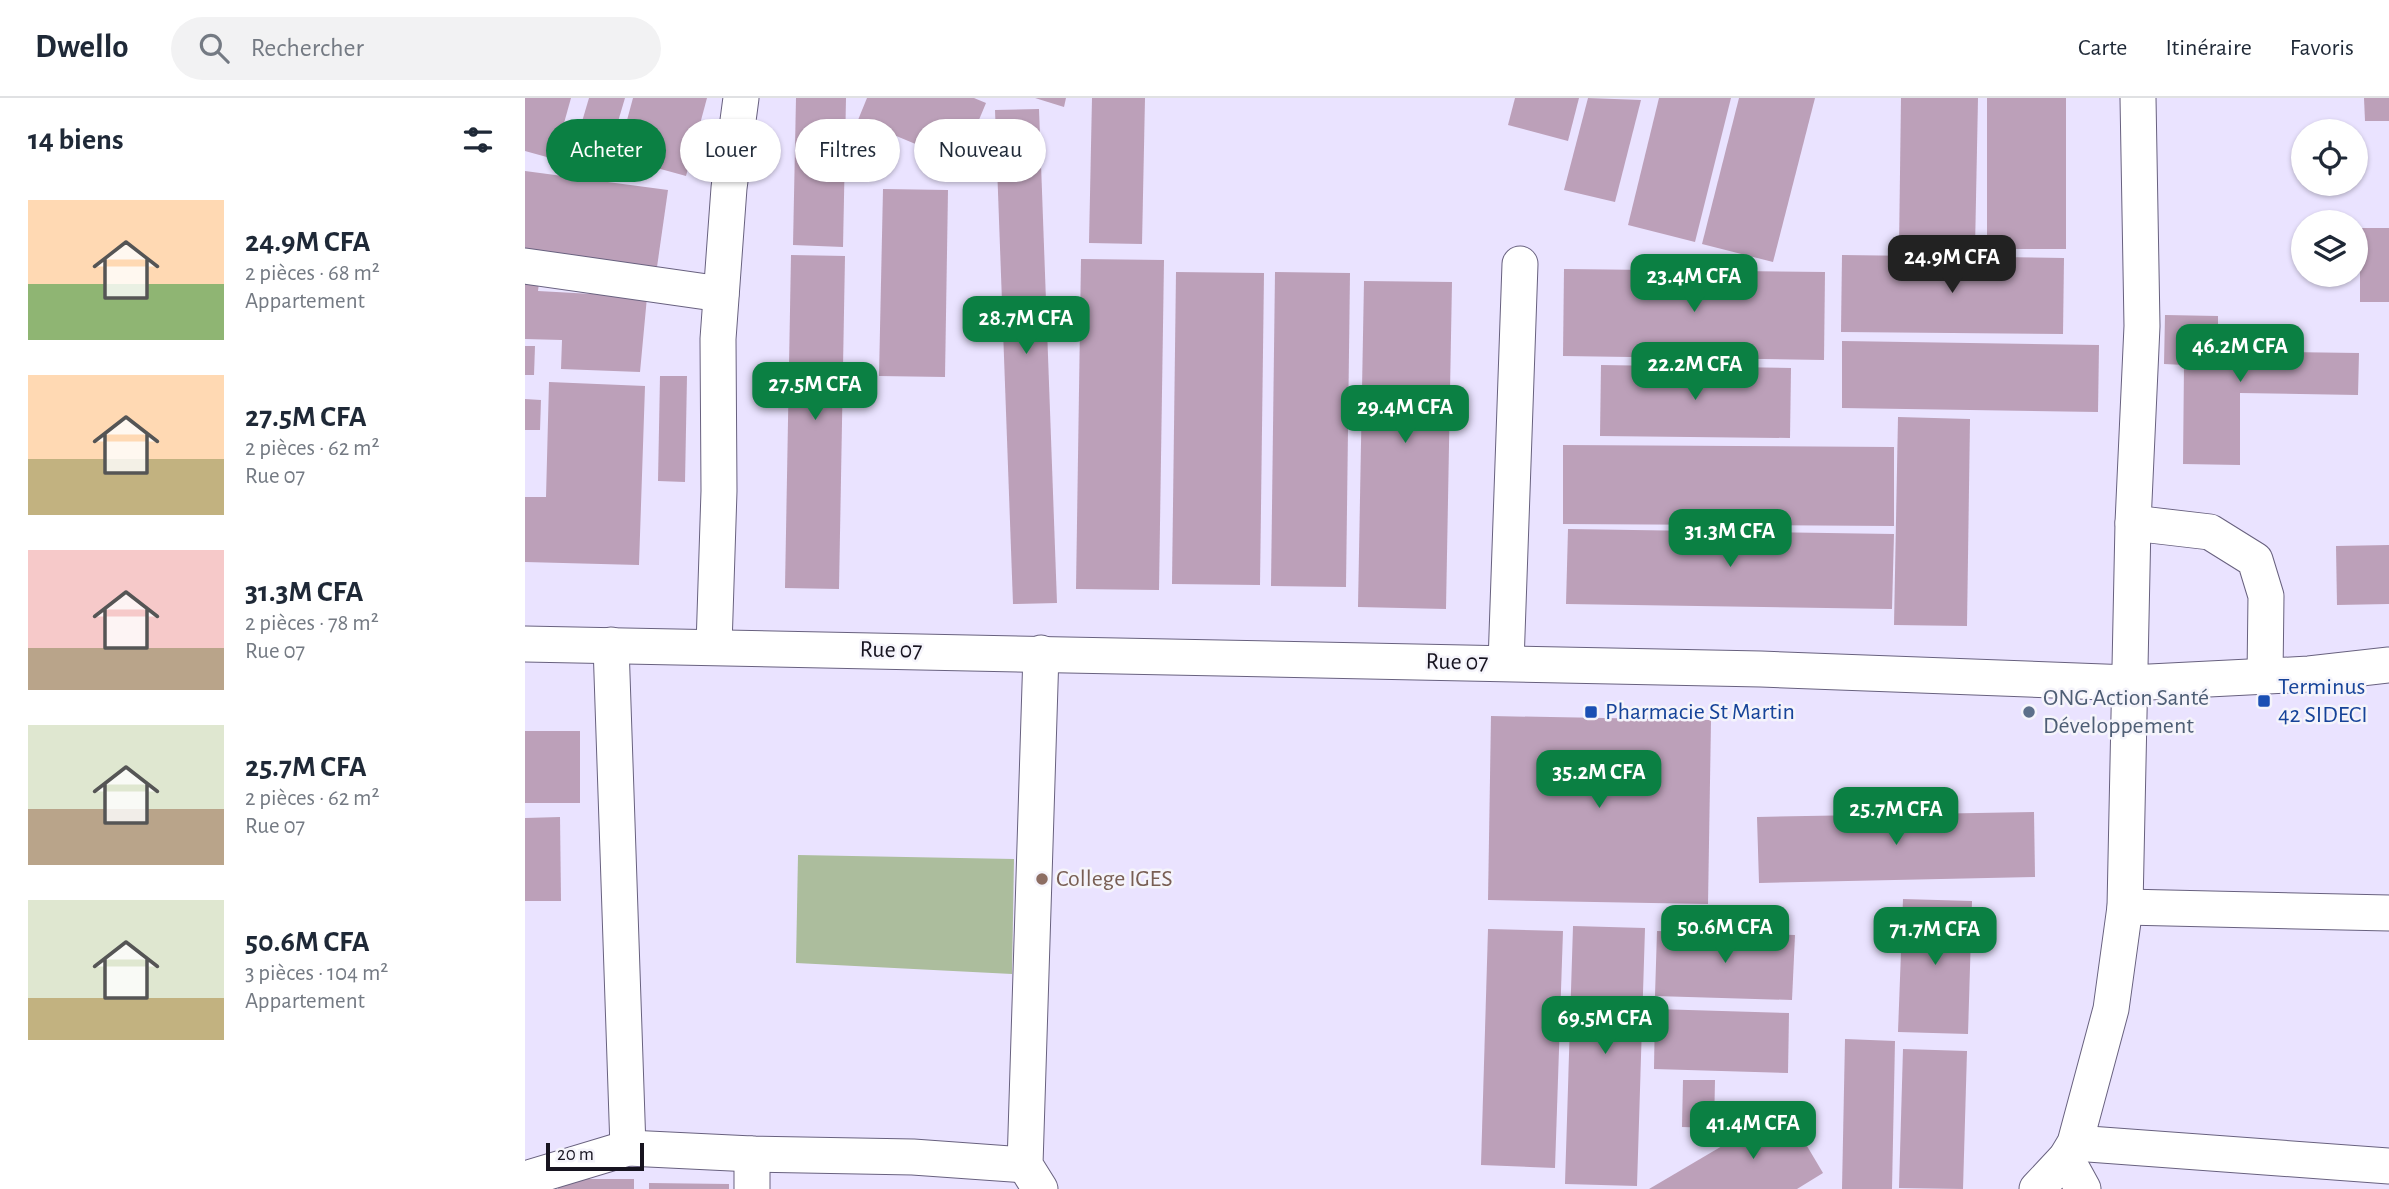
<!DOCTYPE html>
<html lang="fr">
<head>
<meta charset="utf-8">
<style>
	:root { --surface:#fff; --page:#f2f2f3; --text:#1f2937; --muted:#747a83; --line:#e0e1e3; --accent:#0b8043 }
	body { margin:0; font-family:"Alegreya Sans",sans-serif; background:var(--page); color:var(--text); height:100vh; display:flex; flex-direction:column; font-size:26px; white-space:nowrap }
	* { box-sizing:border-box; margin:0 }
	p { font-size:23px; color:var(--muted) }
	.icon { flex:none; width:38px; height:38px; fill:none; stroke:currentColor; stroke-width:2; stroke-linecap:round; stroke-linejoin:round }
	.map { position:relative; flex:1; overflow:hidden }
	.side { display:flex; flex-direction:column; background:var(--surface); width:525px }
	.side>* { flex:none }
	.guide { position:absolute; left:21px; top:21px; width:665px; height:63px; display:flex; gap:14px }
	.controls { position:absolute; left:1766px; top:21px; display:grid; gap:14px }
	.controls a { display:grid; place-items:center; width:77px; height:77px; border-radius:50%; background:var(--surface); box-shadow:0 2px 5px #0004; font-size:35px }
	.scale { position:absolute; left:21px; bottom:18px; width:98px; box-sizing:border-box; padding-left:7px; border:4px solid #171420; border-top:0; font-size:19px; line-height:24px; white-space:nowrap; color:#171420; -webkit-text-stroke:5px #f5f4fb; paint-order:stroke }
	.price { position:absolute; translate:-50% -60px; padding:0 16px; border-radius:14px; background:var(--accent); color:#fff; font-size:23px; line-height:46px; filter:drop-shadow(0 2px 4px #0008) }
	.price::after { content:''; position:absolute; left:50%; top:42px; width:21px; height:16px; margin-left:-10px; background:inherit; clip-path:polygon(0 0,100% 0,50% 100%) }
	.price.current { background:#222; color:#fff }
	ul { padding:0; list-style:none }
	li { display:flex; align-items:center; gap:21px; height:175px; padding:0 28px }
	li span { display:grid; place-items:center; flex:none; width:196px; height:140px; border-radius:0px; color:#555 }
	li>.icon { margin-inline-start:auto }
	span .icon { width:84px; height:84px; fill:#fffc; stroke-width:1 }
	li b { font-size:30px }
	h2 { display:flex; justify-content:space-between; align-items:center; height:84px; padding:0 28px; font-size:30px }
	.chip { padding:0 24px; border-radius:32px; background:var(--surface); box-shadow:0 2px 5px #0004; font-size:24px; line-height:63px }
	.chip.current { background:var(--accent); color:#fff }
	header { display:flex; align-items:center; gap:42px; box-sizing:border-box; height:98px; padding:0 35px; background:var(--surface); border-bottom:2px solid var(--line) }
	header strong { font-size:33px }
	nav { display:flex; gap:38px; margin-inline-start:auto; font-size:24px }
	.search { width:490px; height:63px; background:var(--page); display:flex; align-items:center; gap:18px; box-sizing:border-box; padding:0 24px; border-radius:38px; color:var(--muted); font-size:26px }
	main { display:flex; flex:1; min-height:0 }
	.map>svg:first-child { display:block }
	.green { fill:#acbd9d }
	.building { fill:#bca0b9 }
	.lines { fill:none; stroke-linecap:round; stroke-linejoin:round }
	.minor-casing { stroke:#68617f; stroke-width:37 }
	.minor { stroke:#fff; stroke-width:35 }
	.transit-dot { fill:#1a4fb4; stroke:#f5f4fb; stroke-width:2.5 }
	.service-dot { fill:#5c6f8a; stroke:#f5f4fb; stroke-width:2.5 }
	.education-dot { fill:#8d6e63; stroke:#f5f4fb; stroke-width:2.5 }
	.labels { text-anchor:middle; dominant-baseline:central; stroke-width:5; stroke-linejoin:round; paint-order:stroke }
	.street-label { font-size:24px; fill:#171420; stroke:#f5f4fb }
	.transit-label { font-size:24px; fill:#164399; stroke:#f5f4fb; text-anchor:start }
	.service-label { font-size:24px; fill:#4e5e75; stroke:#f5f4fb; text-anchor:start }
	.education-label { font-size:24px; fill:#785e54; stroke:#f5f4fb; text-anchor:start }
</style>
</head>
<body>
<header>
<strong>Dwello</strong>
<div class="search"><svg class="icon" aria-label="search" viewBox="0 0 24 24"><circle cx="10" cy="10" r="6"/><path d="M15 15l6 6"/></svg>Rechercher</div>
<nav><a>Carte</a><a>Itinéraire</a><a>Favoris</a></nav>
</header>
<main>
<section class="side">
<h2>14 biens<svg class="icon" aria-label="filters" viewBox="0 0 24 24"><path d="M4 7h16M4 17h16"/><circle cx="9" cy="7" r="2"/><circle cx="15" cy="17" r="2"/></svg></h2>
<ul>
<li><span style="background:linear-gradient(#ffd9b3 60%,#8fb573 0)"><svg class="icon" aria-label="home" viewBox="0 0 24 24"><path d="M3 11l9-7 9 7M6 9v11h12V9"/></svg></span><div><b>24.9M CFA</b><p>2 pièces · 68 m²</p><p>Appartement</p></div></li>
<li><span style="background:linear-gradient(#ffd9b3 60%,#c2b280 0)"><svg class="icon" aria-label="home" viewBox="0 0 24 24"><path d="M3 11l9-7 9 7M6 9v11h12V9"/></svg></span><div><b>27.5M CFA</b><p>2 pièces · 62 m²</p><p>Rue 07</p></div></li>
<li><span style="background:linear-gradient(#f6c9c9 70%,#b9a48a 0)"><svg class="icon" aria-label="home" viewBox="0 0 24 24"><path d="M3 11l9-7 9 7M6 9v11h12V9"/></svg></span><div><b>31.3M CFA</b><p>2 pièces · 78 m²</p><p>Rue 07</p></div></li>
<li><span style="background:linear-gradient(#dfe7d0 60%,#b9a48a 0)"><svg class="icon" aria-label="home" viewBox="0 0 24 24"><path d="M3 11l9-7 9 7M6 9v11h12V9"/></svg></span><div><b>25.7M CFA</b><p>2 pièces · 62 m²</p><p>Rue 07</p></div></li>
<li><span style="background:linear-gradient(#dfe7d0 70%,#c2b280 0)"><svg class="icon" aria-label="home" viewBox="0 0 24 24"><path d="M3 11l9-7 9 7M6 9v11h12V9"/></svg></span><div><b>50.6M CFA</b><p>3 pièces · 104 m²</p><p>Appartement</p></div></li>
</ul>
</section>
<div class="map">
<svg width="1864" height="1091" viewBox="0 0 1864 1091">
	<rect width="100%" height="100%" fill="#eae3ff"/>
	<polygon class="green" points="273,757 489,761 487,876 271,865"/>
	<g class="building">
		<polygon points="0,0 46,0 29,61 0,53"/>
		<polygon points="64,0 100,0 78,74 45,64"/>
		<polygon points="108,0 182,0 161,78 92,59"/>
		<polygon points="271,0 321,0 318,149 268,147"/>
		<polygon points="342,0 449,0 461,5 436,65 333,22"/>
		<polygon points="510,0 541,0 539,9"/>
		<polygon points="567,0 620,0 617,146 564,145"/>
		<polygon points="990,0 1054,0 1043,43 983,27"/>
		<polygon points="1063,0 1116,2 1090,104 1039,92"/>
		<polygon points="1134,0 1206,0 1170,144 1103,127"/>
		<polygon points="1214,0 1290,0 1248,164 1177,146"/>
		<polygon points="1376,0 1453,0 1450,151 1374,150"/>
		<rect x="1462" y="0" width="79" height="151"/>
		<polygon points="1839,0 1864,0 1864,23 1840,23"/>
		<polygon points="514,11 532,505 488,506 470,12"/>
		<polygon points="0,73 143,92 132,169 0,152"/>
		<polygon points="358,91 423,92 420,279 354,278"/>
		<rect x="1835" y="130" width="29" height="74"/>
		<polygon points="266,157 320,158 314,491 260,490"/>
		<polygon points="1317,157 1539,160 1538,236 1316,234"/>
		<polygon points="556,161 639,162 634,492 551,491"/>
		<polygon points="1039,171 1300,174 1299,262 1038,258"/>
		<polygon points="651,174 739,175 735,487 647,486"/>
		<polygon points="750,174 825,175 821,489 746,488"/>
		<polygon points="839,183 927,184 921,511 833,509"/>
		<polygon points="0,184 14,185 13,193 122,199 115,274 36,271 37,242 0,241"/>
		<polygon points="1640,217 1693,218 1693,253 1834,255 1833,297 1715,295 1715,367 1658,366 1659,267 1639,266"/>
		<polygon points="1317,243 1574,247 1573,314 1317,310"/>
		<polygon points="0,248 10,248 9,277 0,277"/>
		<polygon points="1076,267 1266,270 1265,340 1075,338"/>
		<polygon points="135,278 162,278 160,384 133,383"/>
		<polygon points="24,284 120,288 114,467 0,464 0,399 21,399"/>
		<polygon points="0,301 16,302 15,332 0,332"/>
		<polygon points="1373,319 1445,321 1442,528 1369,527"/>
		<polygon points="1038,347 1369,349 1369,428 1038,426"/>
		<polygon points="1043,431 1369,436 1367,511 1041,506"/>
		<polygon points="1864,447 1864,506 1812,507 1811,448"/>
		<polygon points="966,618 1186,622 1183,806 963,802"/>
		<rect x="0" y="633" width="55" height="72"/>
		<polygon points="1509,714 1510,779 1234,785 1232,719"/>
		<polygon points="35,719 36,803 0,803 0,720"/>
		<polygon points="1378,801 1447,803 1443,936 1373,934"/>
		<polygon points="1048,828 1120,830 1112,1088 1040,1086"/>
		<polygon points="963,831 1038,833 1030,1070 956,1067"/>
		<polygon points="1132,833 1270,837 1267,902 1130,898"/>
		<polygon points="1130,911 1264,915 1263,975 1129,971"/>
		<polygon points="1320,941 1370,943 1367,1091 1317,1091"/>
		<polygon points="1378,951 1442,953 1438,1091 1374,1090"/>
		<polygon points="1158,982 1190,982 1189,1030 1157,1029"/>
		<polygon points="1260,1011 1298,1075 1272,1091 1124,1091"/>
		<rect x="33" y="1081" width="76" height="10"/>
		<polygon points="124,1085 204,1086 204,1091 124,1091"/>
	</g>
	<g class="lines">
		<g class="minor-casing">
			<g id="minor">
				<polyline points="0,168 196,196"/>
				<polyline points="1608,425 1685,434 1730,462 1741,498 1740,578"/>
				<polyline points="0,546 1236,571 1605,585 1784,576 1864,567"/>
				<polyline points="86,547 103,1050"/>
				<polyline points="189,548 194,393 193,241 204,90 216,0"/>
				<polyline points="981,565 995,166"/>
				<polyline points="1600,809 1864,815"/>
				<polyline points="1550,1045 1864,1068"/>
				<polyline points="227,1056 227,1091"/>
				<polyline points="1541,1060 1558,1091"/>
				<polyline points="0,1081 103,1050 227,1056 388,1059 500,1067"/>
				<polyline points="515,1091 500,1067 516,555"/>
				<polyline points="1512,1091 1541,1060 1550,1045 1586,911 1600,809 1608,425 1617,228 1613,0"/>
			</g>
		</g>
		<use href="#minor" class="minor"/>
	</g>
	<g class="transit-dot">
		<rect x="1732" y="596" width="14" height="14" rx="3.5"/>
		<rect x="1059" y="607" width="14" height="14" rx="3.5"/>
	</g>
	<circle class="service-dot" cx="1504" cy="614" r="7"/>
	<circle class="education-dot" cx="517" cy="781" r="7"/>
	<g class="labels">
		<g class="street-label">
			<text transform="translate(366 552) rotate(1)">Rue 07</text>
			<text transform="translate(932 564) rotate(1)">Rue 07</text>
		</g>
		<g class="transit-label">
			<text x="1753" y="589">Terminus<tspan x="1753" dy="28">42 SIDECI</tspan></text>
			<text x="1080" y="614">Pharmacie St Martin</text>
		</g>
		<g class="service-label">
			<text x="1518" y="600">ONG Action Santé<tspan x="1518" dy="28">Développement</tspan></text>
		</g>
		<g class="education-label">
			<text x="531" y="781">College IGES</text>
		</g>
	</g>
</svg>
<div class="controls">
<a><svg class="icon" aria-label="locate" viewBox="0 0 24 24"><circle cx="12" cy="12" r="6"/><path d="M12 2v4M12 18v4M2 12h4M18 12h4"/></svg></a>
<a><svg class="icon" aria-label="layers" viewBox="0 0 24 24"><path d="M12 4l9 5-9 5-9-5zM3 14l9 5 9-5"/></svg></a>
</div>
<div class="scale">20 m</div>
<b class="price current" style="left:1427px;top:197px">24.9M CFA</b>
<b class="price" style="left:1169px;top:216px">23.4M CFA</b>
<b class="price" style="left:501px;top:258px">28.7M CFA</b>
<b class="price" style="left:1715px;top:286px">46.2M CFA</b>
<b class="price" style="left:1170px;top:304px">22.2M CFA</b>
<b class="price" style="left:290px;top:324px">27.5M CFA</b>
<b class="price" style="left:880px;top:347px">29.4M CFA</b>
<b class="price" style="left:1205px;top:471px">31.3M CFA</b>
<b class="price" style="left:1074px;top:712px">35.2M CFA</b>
<b class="price" style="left:1371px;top:749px">25.7M CFA</b>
<b class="price" style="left:1200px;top:867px">50.6M CFA</b>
<b class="price" style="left:1410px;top:869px">71.7M CFA</b>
<b class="price" style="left:1080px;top:958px">69.5M CFA</b>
<b class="price" style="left:1228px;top:1063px">41.4M CFA</b>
<div class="guide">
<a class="chip current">Acheter</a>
<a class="chip">Louer</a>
<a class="chip">Filtres</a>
<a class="chip">Nouveau</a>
</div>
</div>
</main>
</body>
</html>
